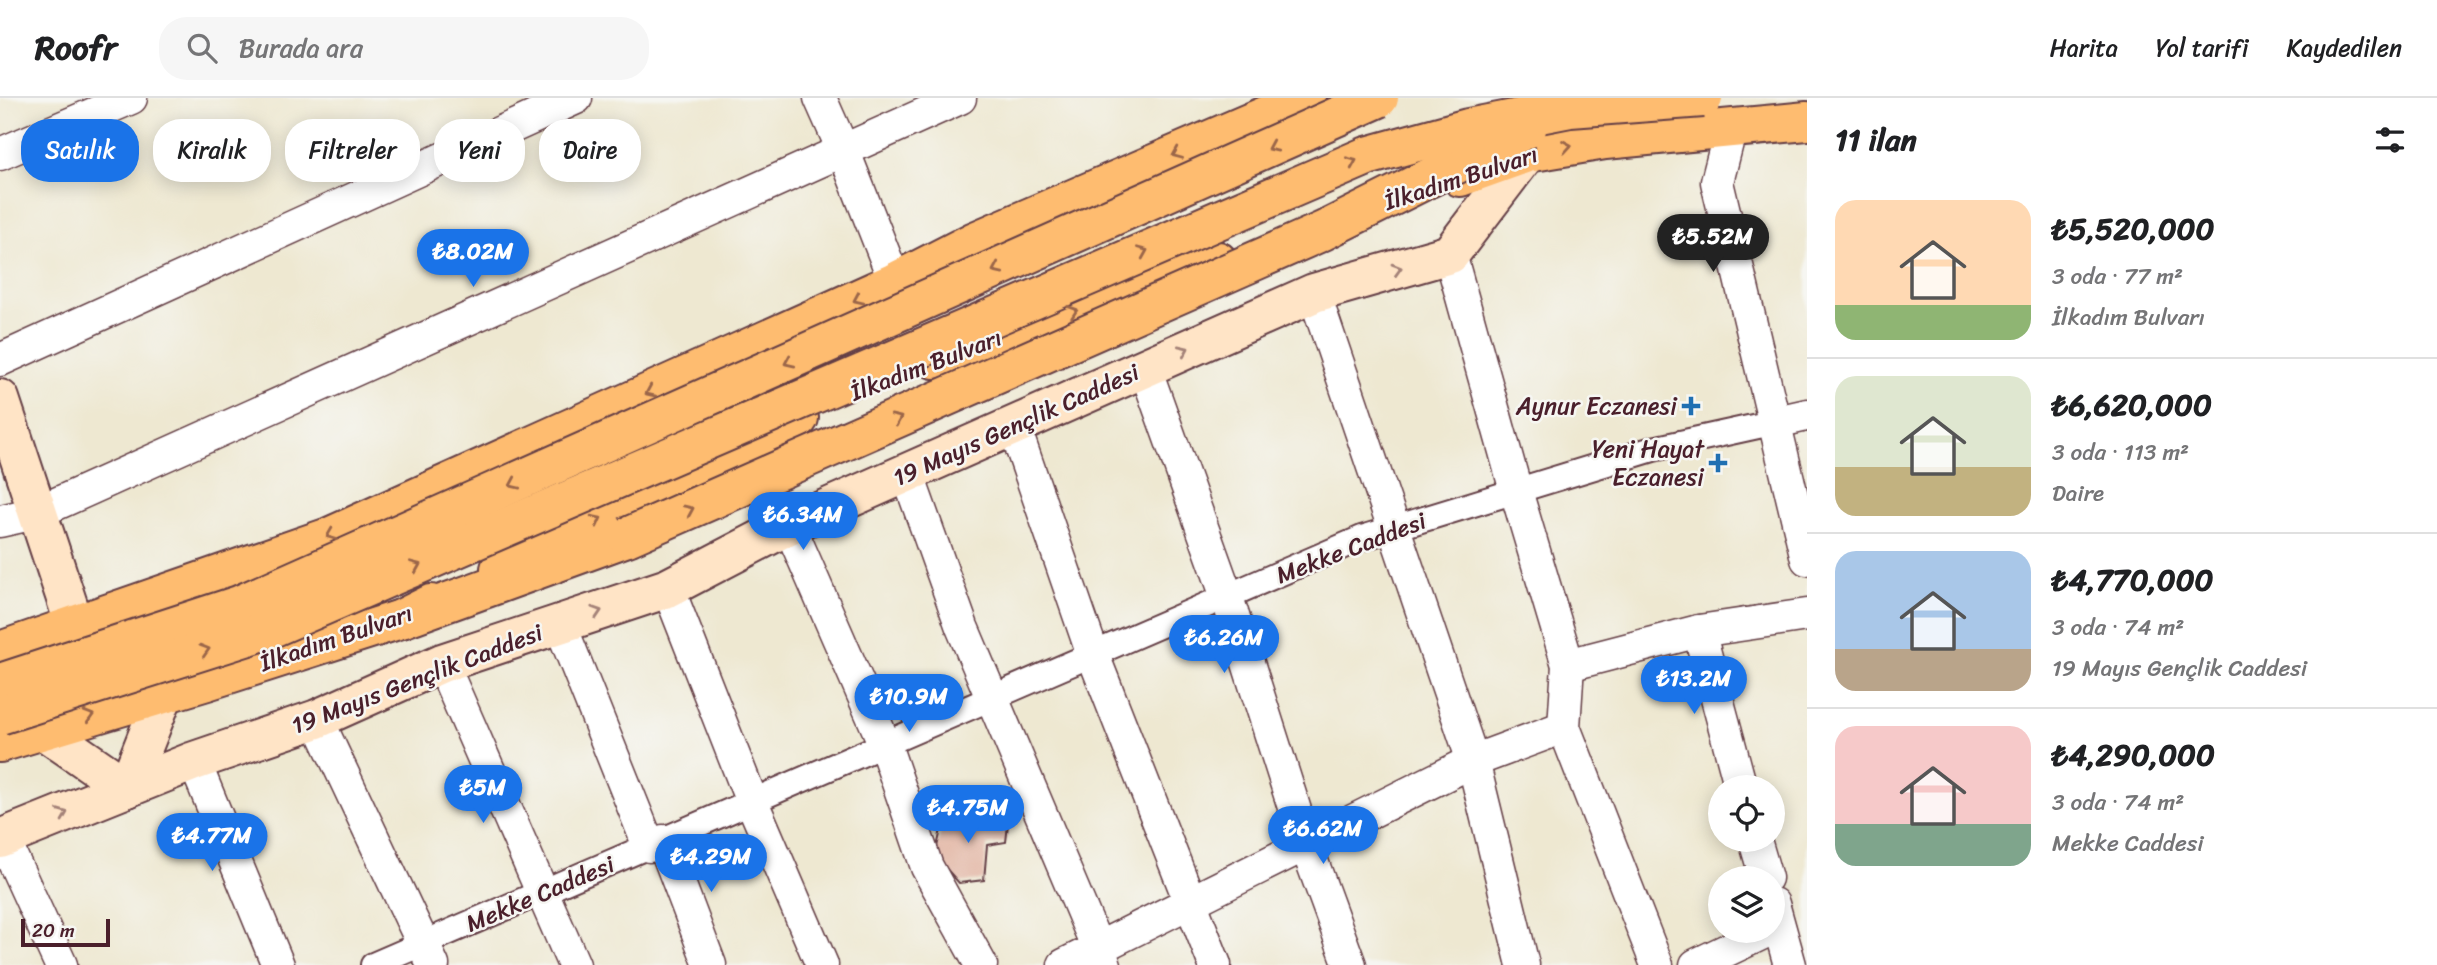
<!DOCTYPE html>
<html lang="tr">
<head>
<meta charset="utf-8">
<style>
	:root { --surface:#fff; --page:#f6f6f6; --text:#202124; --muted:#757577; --line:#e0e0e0; --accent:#1a73e8 }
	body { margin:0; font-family:Sriracha,sans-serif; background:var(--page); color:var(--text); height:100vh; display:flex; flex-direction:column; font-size:26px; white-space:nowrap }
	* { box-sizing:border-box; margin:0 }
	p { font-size:23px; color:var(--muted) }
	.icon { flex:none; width:38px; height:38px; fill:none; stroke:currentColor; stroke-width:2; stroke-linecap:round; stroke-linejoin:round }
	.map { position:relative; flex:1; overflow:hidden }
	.side { display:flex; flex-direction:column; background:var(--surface); width:630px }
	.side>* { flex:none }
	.top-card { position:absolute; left:21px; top:21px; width:665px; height:63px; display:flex; gap:14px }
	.controls { position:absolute; left:1708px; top:677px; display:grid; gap:14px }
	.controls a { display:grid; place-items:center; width:77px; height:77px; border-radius:50%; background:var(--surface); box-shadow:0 4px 18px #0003; font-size:35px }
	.scale { position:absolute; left:21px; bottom:18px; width:89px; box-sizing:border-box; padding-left:7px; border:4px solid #4a1f2b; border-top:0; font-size:19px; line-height:24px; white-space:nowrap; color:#4a1f2b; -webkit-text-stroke:5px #f6f6f2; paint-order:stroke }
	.price { position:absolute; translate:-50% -60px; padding:0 16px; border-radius:24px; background:var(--accent); color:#fff; font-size:23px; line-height:46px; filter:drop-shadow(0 2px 4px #0008) }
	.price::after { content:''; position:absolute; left:50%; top:42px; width:21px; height:16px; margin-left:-10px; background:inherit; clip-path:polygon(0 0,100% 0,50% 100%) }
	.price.active { background:#222; color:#fff }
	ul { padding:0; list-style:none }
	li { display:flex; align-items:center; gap:21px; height:175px; padding:0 28px }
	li+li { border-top:2px solid var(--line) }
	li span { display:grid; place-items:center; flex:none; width:196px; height:140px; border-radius:21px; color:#555 }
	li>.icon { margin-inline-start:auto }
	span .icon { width:84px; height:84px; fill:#fffc; stroke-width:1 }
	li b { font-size:30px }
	h2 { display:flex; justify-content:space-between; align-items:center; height:84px; padding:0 28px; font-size:30px }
	.pill { padding:0 24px; border-radius:28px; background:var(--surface); box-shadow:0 4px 18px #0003; font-size:24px; line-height:63px }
	.pill.active { background:var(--accent); color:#fff }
	header { display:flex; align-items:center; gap:42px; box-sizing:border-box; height:98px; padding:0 35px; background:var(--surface); border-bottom:2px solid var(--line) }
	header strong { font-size:33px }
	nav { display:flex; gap:38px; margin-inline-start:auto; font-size:24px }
	.search { width:490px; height:63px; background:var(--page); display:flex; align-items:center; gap:18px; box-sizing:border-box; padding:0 24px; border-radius:28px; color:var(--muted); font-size:26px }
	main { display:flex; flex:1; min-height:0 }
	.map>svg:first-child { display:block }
	.building { fill:#e1b09e }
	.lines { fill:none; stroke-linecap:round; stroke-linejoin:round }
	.pedestrian-casing { stroke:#633d44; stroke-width:28 }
	.minor-casing { stroke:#633d44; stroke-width:35 }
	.secondary-casing { stroke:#633d44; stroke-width:42 }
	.primary-casing { stroke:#633d44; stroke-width:42 }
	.trunk-casing { stroke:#633d44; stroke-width:42 }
	.pedestrian { stroke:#fff; stroke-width:24 }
	.minor { stroke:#fff; stroke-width:32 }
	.secondary { stroke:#ffe4c6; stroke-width:38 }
	.primary { stroke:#febc70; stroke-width:38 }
	.trunk { stroke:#febc70; stroke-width:38 }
	.trunk-bridge-casing { stroke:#633d44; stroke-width:42; stroke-linecap:butt }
	.trunk-bridge { stroke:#febc70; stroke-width:38 }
	.oneway { stroke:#9b664a }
	.oneway2 { stroke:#a48278 }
	.poi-dot { fill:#1f6fb2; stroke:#f6f6f2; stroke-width:2.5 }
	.labels { text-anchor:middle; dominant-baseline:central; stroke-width:5; stroke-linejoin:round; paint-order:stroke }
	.street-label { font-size:24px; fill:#4a1f2b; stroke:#f6f6f2 }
	.poi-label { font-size:24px; fill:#4a1f2b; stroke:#f6f6f2; text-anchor:end }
</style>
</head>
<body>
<header>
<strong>Roofr</strong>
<div class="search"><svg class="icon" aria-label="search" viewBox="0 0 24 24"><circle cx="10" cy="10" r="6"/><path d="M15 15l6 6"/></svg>Burada ara</div>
<nav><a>Harita</a><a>Yol tarifi</a><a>Kaydedilen</a></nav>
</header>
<main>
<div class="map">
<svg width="1807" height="867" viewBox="0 0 1807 867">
	<rect width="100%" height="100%" fill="#f6f6f2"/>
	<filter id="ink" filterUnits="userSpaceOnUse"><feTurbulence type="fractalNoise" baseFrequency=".0143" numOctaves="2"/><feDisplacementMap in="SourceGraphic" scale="14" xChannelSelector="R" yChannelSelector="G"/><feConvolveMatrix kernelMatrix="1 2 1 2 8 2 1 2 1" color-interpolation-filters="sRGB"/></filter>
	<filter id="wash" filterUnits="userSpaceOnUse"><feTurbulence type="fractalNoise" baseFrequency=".00686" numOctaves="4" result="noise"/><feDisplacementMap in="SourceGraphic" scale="28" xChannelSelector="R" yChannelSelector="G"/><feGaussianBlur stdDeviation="1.57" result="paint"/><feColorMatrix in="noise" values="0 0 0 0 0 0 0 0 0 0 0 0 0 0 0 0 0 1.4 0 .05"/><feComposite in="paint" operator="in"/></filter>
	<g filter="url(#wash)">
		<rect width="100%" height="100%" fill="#eee8d1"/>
		<g id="blocks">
			<polygon class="building" points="945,714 1008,726 1006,744 987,747 984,782 959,785 935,758"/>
		</g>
	</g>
	<g filter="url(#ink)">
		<use href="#blocks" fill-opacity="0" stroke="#633d44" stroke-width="2"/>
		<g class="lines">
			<g class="pedestrian-casing">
				<polyline id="pedestrian" points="373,867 1362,440 1653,351 1776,324"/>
			</g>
			<g class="minor-casing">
				<g id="minor">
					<polyline points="820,0 844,54 895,184"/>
					<polyline points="1731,29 1717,84 1807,461"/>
					<polyline points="0,56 131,0"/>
					<polyline points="1450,156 1516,393 1568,567 1564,629 1657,867"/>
					<polyline points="1314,195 1473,663 1523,867"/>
					<polyline points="0,262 576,0"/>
					<polyline points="1145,270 1227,499 1306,747 1350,867"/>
					<polyline points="1776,324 1807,317"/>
					<polyline points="1014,328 1093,557 1215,867"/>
					<polyline points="907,375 962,529 1105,867"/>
					<polyline points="0,423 36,415 960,0"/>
					<polyline points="789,427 885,647 927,769 981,867"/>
					<polyline points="668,490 752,704 822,867"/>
					<polyline points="560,526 649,748"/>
					<polyline points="1699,533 1741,690"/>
					<polyline points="442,565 574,867"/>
					<polyline points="1568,567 1699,533 1807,517"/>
					<polyline points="317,621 433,867"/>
					<polyline points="194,663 278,867"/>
					<polyline points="3,740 61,867"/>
					<polyline points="1755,742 1766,780"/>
					<polyline points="663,743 710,867"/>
					<polyline points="1773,806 1790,867"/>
					<polyline points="1064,867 1473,663 1564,629"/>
					<polyline points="1696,867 1767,833"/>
				</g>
			</g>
			<g class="secondary-casing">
				<g id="secondary">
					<polyline points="0,301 75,528"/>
					<polyline points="33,607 43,632 127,690 164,596 152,570"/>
					<polyline points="0,741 194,663 317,621 442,565 668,490 789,427 1314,195 1450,156 1527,55"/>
				</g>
			</g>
			<g class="primary-casing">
				<g id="primary">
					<polyline points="1460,79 1527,55 1605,42 1807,23"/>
					<polyline points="934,261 1218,163"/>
					<polyline points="500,471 799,320"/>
					<polyline points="0,553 329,439 895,184 975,143 1307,0"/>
					<polyline points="0,645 207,583 401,521 431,506"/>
				</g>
			</g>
			<g class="trunk-casing">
				<polyline id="trunk" points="401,521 627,439"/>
			</g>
			<use href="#pedestrian" class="pedestrian"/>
			<use href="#minor" class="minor"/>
			<use href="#secondary" class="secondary"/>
			<use href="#primary" class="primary"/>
			<use href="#trunk" class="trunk"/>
			<g class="trunk-bridge-casing">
				<g id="trunk-bridge">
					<polyline points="627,439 1323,133 1527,31"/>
					<polyline points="0,585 239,507 1379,0"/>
					<polyline points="0,617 267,532 1367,58 1468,30 1570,10 1703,0"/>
				</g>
			</g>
			<use href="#trunk-bridge" class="trunk-bridge"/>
		</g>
		<defs><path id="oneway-chevron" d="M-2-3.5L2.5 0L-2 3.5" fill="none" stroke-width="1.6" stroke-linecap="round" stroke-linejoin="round" transform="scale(1.75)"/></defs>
		<g class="oneway">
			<use href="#oneway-chevron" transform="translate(1567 48) rotate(-10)"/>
			<use href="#oneway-chevron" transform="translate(1272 49) rotate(156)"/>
			<use href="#oneway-chevron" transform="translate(1177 56) rotate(157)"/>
			<use href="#oneway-chevron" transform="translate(1352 64) rotate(-23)"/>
			<use href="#oneway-chevron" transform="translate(1143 154) rotate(-23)"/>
			<use href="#oneway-chevron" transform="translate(997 171) rotate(156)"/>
			<use href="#oneway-chevron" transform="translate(858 201) rotate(156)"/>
			<use href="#oneway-chevron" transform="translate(1073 213) rotate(-19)"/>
			<use href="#oneway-chevron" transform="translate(789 264) rotate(156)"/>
			<use href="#oneway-chevron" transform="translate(650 294) rotate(156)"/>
			<use href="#oneway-chevron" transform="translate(897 321) rotate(-24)"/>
			<use href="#oneway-chevron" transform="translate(514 386) rotate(156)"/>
			<use href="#oneway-chevron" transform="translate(689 412) rotate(-24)"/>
			<use href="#oneway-chevron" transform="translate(597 422) rotate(-27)"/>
			<use href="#oneway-chevron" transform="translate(331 437) rotate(158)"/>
			<use href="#oneway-chevron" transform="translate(416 468) rotate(-23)"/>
			<use href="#oneway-chevron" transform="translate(205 552) rotate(-17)"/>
			<use href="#oneway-chevron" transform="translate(89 618) rotate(-16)"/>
		</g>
		<g class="oneway2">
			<use href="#oneway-chevron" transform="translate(1397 171) rotate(-16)"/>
			<use href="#oneway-chevron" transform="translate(1184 252) rotate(-24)"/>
			<use href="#oneway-chevron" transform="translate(597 514) rotate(-18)"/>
			<use href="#oneway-chevron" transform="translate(63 716) rotate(-22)"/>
		</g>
	</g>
	<g class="poi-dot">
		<path d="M1687.5 297.5h7v7h7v7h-7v7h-7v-7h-7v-7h7z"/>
		<path d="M1714.5 354.5h7v7h7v7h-7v7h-7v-7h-7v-7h7z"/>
	</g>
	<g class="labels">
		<g class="street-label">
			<text transform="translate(1461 80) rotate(-18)">İlkadım Bulvarı</text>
			<text transform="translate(926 267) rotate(-21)">İlkadım Bulvarı</text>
			<text transform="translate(1016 327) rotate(-24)">19 Mayıs Gençlik Caddesi</text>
			<text transform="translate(1351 450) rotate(-21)">Mekke Caddesi</text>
			<text transform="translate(336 540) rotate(-19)">İlkadım Bulvarı</text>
			<text transform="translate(417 581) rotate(-21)">19 Mayıs Gençlik Caddesi</text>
			<text transform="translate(540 796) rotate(-23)">Mekke Caddesi</text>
		</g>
		<g class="poi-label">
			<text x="1677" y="308">Aynur Eczanesi</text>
			<text x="1704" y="351">Yeni Hayat<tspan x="1704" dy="28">Eczanesi</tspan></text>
		</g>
	</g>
</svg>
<div class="controls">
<a><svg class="icon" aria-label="locate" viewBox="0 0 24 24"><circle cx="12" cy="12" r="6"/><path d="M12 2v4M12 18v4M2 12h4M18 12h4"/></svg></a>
<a><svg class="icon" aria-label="layers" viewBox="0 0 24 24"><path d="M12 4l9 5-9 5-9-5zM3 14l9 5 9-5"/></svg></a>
</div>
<div class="scale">20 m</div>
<b class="price active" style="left:1713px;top:176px">₺5.52M</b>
<b class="price" style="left:473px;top:191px">₺8.02M</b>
<b class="price" style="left:803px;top:454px">₺6.34M</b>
<b class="price" style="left:1224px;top:577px">₺6.26M</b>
<b class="price" style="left:1694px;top:618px">₺13.2M</b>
<b class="price" style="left:909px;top:636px">₺10.9M</b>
<b class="price" style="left:483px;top:727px">₺5M</b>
<b class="price" style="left:968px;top:747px">₺4.75M</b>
<b class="price" style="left:1323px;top:768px">₺6.62M</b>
<b class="price" style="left:212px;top:775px">₺4.77M</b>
<b class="price" style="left:711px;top:796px">₺4.29M</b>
<div class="top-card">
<a class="pill active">Satılık</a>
<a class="pill">Kiralık</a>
<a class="pill">Filtreler</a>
<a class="pill">Yeni</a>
<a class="pill">Daire</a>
</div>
</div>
<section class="side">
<h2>11 ilan<svg class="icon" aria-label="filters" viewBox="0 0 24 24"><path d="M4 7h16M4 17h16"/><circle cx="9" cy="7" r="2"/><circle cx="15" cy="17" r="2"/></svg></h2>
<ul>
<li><span style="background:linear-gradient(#ffd9b3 75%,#8fb573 0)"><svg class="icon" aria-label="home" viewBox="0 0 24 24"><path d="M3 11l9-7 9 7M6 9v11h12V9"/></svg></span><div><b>₺5,520,000</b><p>3 oda · 77 m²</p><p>İlkadım Bulvarı</p></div></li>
<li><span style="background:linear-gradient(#dfe7d0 65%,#c2b280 0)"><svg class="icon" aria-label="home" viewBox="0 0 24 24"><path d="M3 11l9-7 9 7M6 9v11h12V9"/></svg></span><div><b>₺6,620,000</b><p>3 oda · 113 m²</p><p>Daire</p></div></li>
<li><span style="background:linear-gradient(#a9c7e8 70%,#b9a48a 0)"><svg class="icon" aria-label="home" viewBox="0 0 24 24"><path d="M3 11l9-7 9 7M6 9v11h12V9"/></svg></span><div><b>₺4,770,000</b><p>3 oda · 74 m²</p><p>19 Mayıs Gençlik Caddesi</p></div></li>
<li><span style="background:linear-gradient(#f6c9c9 70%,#7fa58c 0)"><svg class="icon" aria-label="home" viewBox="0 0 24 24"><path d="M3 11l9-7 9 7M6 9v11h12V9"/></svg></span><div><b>₺4,290,000</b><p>3 oda · 74 m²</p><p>Mekke Caddesi</p></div></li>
</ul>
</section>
</main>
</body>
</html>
